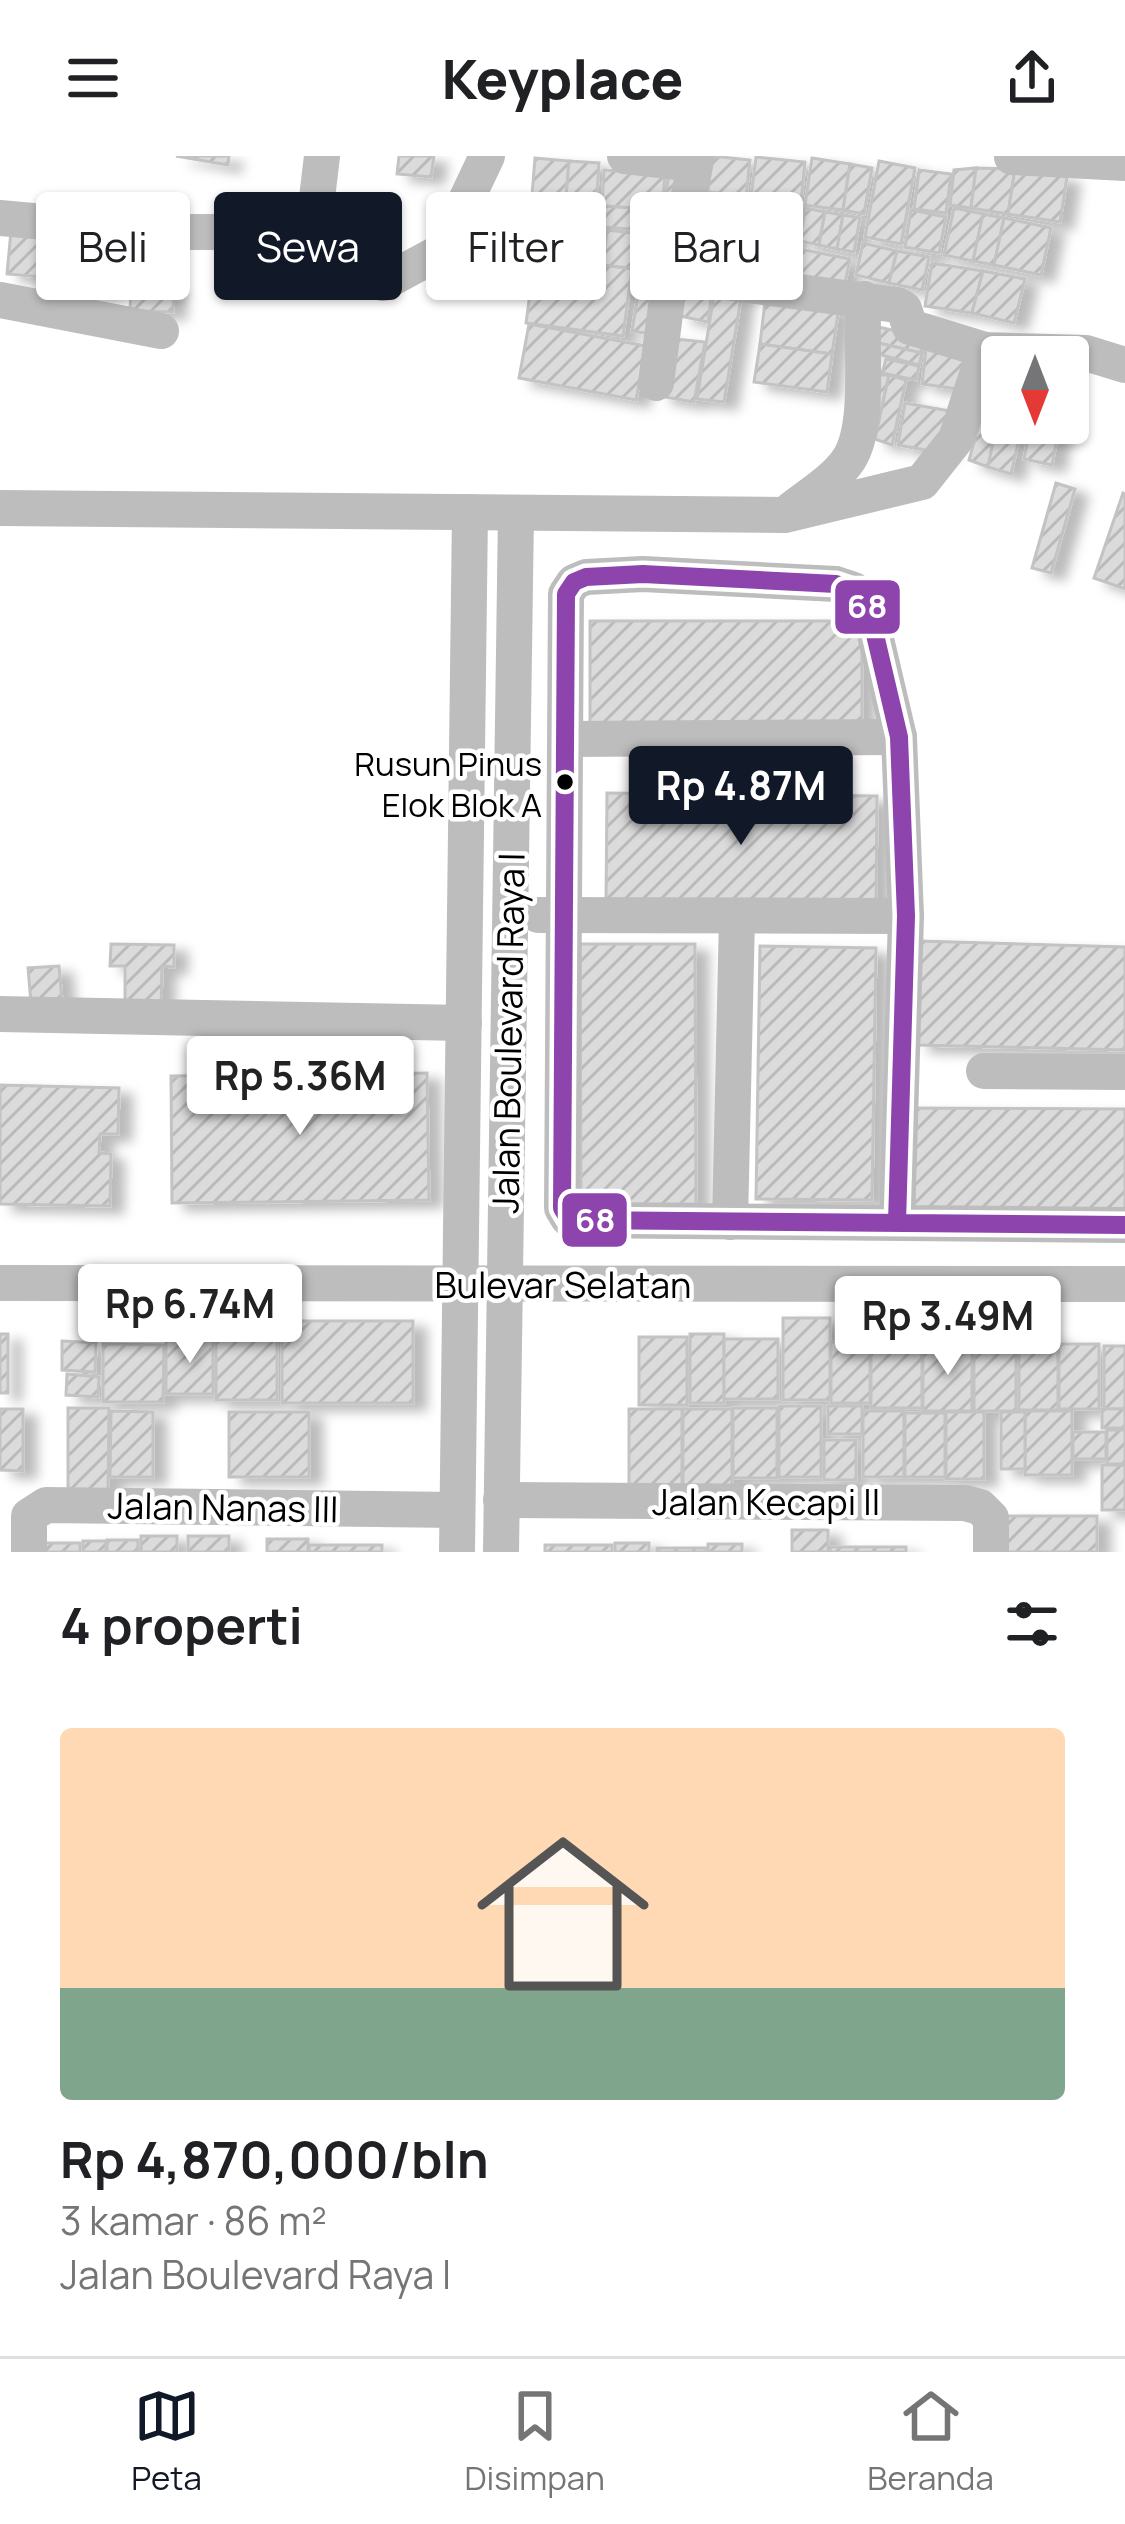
<!DOCTYPE html>
<html lang="id">
<head>
<meta charset="utf-8">
<style>
	:root { --surface:#fff; --page:#f2f2f2; --text:#202124; --muted:#757577; --line:#e0e0e0; --accent:#111827 }
	body { margin:0; font-family:Manrope,sans-serif; background:var(--page); color:var(--text); height:100vh; display:flex; flex-direction:column; font-size:45px; white-space:nowrap }
	* { box-sizing:border-box; margin:0 }
	p { font-size:39px; color:var(--muted) }
	.icon { flex:none; width:66px; height:66px; fill:none; stroke:currentColor; stroke-width:2; stroke-linecap:round; stroke-linejoin:round }
	.map { position:relative; height:1396px; overflow:hidden }
	.drawer { display:flex; flex-direction:column; background:var(--surface); flex:1 }
	.drawer>* { flex:none }
	.top-card { position:absolute; left:36px; top:36px; width:1053px; height:108px; display:flex; gap:24px }
	.needle { width:78px; rotate:180deg }
	.tools { position:absolute; left:981px; top:180px; display:grid; gap:24px }
	.tools a { display:grid; place-items:center; width:108px; height:108px; border-radius:12px; background:var(--surface); box-shadow:0 3px 9px #0004; font-size:60px }
	.price { position:absolute; translate:-50% -102px; padding:0 27px; border-radius:12px; background:#fff; color:#222; font-size:39px; line-height:78px; filter:drop-shadow(0 3px 6px #0008) }
	.price::after { content:''; position:absolute; left:50%; top:72px; width:36px; height:27px; margin-left:-18px; background:inherit; clip-path:polygon(0 0,100% 0,50% 100%) }
	.price.current { background:var(--accent); color:#fff }
	ul { padding:0; list-style:none }
	li { display:grid; align-content:center; gap:24px; height:636px; padding:0 60px }
	li+li { border-top:3px solid var(--line) }
	li span { display:grid; place-items:center; height:372px; border-radius:12px; color:#555 }
	li>.icon { margin-inline-start:auto }
	span .icon { width:216px; height:216px; fill:#fffc; stroke-width:1 }
	li b { font-size:51px }
	h2 { display:flex; justify-content:space-between; align-items:center; height:144px; padding:0 60px; font-size:51px }
	.chip { padding:0 42px; border-radius:12px; background:var(--surface); box-shadow:0 3px 9px #0004; font-size:42px; line-height:108px }
	.chip.current { background:var(--accent); color:#fff }
	header { display:flex; justify-content:space-between; align-items:center; height:156px; padding:0 60px; background:var(--surface); font-size:54px; font-weight:800 }
	.dock { display:flex; justify-content:space-around; align-items:center; height:168px; border-top:3px solid var(--line); background:var(--surface); font-size:33px; color:var(--muted) }
	.dock a { display:grid; justify-items:center; gap:6px }
	.dock .current { color:var(--accent) }
	.map>svg:first-child { display:block }
	.building { fill:url(#building-hatch); stroke:#c3c3c3; stroke-width:3; filter:url(#shadow) }
	.lines { fill:none; stroke-linecap:round; stroke-linejoin:round }
	.minor { stroke:#bdbdbd; stroke-width:36 }
	.bus-1-casing { stroke:#fff; stroke-width:27 }
	.bus-1 { stroke:#8e44ad; stroke-width:18 }
	.bus-dot { fill:#000; stroke:#fff; stroke-width:4.5 }
	.labels { text-anchor:middle; dominant-baseline:central; stroke-width:9; stroke-linejoin:round; paint-order:stroke }
	.bus-label { font-size:33px; fill:#000; stroke:#fff; text-anchor:end }
	.street-label { font-size:36px; fill:#000; stroke:#fff }
	.line-badge { stroke:#fff; stroke-width:4.5 }
	.badge-label { font-size:33px; text-anchor:middle; font-weight:bold; fill:#fff }
</style>
</head>
<body>
<header><svg class="icon" aria-label="menu" viewBox="0 0 24 24"><path d="M4 6h16M4 12h16M4 18h16"/></svg>Keyplace<svg class="icon" aria-label="share" viewBox="0 0 24 24"><path d="M12 15V3M7 8l5-5 5 5M5 13v7h14v-7"/></svg></header>
<div class="map">
<svg width="1125" height="1396" viewBox="0 0 1125 1396">
	<defs>
		<pattern id="building-hatch" width="6" height="6" patternUnits="userSpaceOnUse" patternTransform="scale(3)"><rect width="6" height="6" fill="#dbdbdb"/><path d="M-1 1l2-2M0 6l6-6M5 7l2-2" fill="none" stroke="#bababa"/></pattern>
		<filter id="shadow"><feDropShadow dx="13" dy="7" stdDeviation="6" flood-color="#0004"/></filter>
	</defs>
	<rect width="100%" height="100%" fill="#fff"/>
	<g class="building">
		<polygon points="176,0 229,0 228,9"/>
		<polygon points="399,0 434,0 431,21 397,18"/>
		<polygon points="712,0 750,4 746,40 708,36"/>
		<polygon points="756,1 805,6 800,55 750,49"/>
		<polygon points="535,2 569,5 564,66 530,64"/>
		<polygon points="812,2 850,8 843,54 805,49"/>
		<polygon points="569,5 599,7 595,69 564,66"/>
		<polygon points="879,5 915,12 901,88 865,81"/>
		<polygon points="850,8 872,12 864,58 843,54"/>
		<polygon points="976,12 971,52 950,49 954,14"/>
		<polygon points="976,12 1015,13 1008,58 971,52"/>
		<polygon points="1015,13 1067,21 1060,66 1008,58"/>
		<polygon points="604,14 665,18 662,54 602,50"/>
		<polygon points="919,14 951,18 946,57 914,53"/>
		<polygon points="669,16 688,17 681,68 662,67"/>
		<polygon points="714,48 750,55 740,108 704,101"/>
		<polygon points="602,50 662,54 661,75 600,71"/>
		<polygon points="805,52 825,56 819,89 800,85"/>
		<polygon points="954,52 983,58 973,105 944,99"/>
		<polygon points="911,54 946,61 939,97 905,91"/>
		<polygon points="750,55 796,64 786,117 740,108"/>
		<polygon points="825,56 843,59 837,93 819,89"/>
		<polygon points="983,58 1004,62 994,109 973,105"/>
		<polygon points="843,59 860,62 854,96 837,93"/>
		<polygon points="1004,62 1051,72 1041,119 994,109"/>
		<polygon points="535,65 607,74 603,109 531,100"/>
		<polygon points="607,74 658,80 654,115 603,109"/>
		<polygon points="11,75 46,78 43,121 7,118"/>
		<polygon points="46,78 77,81 74,124 43,121"/>
		<polygon points="863,87 897,95 889,127 856,119"/>
		<polygon points="800,93 850,103 844,132 795,123"/>
		<polygon points="897,95 929,101 922,134 889,127"/>
		<rect x="79" y="97" width="29" height="37"/>
		<polygon points="535,100 632,113 623,180 526,167"/>
		<polygon points="932,107 983,115 972,157 925,150"/>
		<polygon points="983,115 1025,123 1014,167 972,157"/>
		<polygon points="641,120 661,123 651,178 632,175"/>
		<polygon points="684,129 712,134 708,166 680,160"/>
		<polygon points="131,131 174,133 173,156 130,155"/>
		<polygon points="715,133 742,136 724,246 697,243"/>
		<polygon points="766,137 839,151 832,198 760,188"/>
		<polygon points="529,168 646,190 636,244 519,222"/>
		<polygon points="878,171 924,181 922,197 874,186"/>
		<polygon points="666,182 705,186 694,246 659,240"/>
		<polygon points="874,186 922,197 919,209 870,196"/>
		<polygon points="760,188 832,198 827,236 754,226"/>
		<polygon points="926,192 969,197 965,234 922,228"/>
		<polygon points="886,203 919,210 916,224 882,217"/>
		<polygon points="989,212 1002,213 1000,262 981,255"/>
		<polygon points="873,219 889,219 875,283"/>
		<polygon points="889,219 906,224 892,289 875,283"/>
		<polygon points="905,247 950,255 942,297 898,289"/>
		<polygon points="980,265 997,267 988,311 969,304"/>
		<polygon points="997,267 1021,274 1011,318 988,311"/>
		<polygon points="1031,267 1060,267 1052,309 1024,303"/>
		<polygon points="1056,327 1075,333 1051,417 1032,412"/>
		<polygon points="1123,337 1125,338 1125,433 1094,422"/>
		<rect x="590" y="465" width="272" height="106"/>
		<polygon points="607,637 877,640 876,748 606,745"/>
		<polygon points="919,785 1125,791 1125,894 917,889"/>
		<polygon points="111,788 174,789 174,811 162,810 161,856 125,856 125,810 110,810"/>
		<polygon points="580,788 695,788 696,1048 581,1048"/>
		<polygon points="760,790 876,792 872,1044 756,1043"/>
		<polygon points="59,810 62,845 31,847 28,812"/>
		<polygon points="427,917 429,1044 172,1047 171,920"/>
		<polygon points="0,929 119,932 118,978 100,978 99,997 111,998 110,1050 0,1048"/>
		<polygon points="908,952 1125,953 1125,1064 907,1063"/>
		<rect x="783" y="1162" width="47" height="82"/>
		<rect x="216" y="1164" width="61" height="80"/>
		<rect x="871" y="1164" width="51" height="88"/>
		<rect x="282" y="1165" width="131" height="82"/>
		<rect x="0" y="1178" width="8" height="59"/>
		<rect x="690" y="1178" width="34" height="69"/>
		<rect x="166" y="1181" width="47" height="57"/>
		<rect x="639" y="1181" width="48" height="68"/>
		<rect x="974" y="1181" width="42" height="74"/>
		<rect x="1019" y="1182" width="39" height="72"/>
		<rect x="724" y="1183" width="54" height="60"/>
		<polygon points="62,1185 96,1187 95,1216 62,1214"/>
		<rect x="831" y="1186" width="39" height="61"/>
		<polygon points="103,1188 164,1189 163,1246 103,1246"/>
		<rect x="923" y="1188" width="49" height="67"/>
		<rect x="1059" y="1188" width="40" height="65"/>
		<rect x="1104" y="1190" width="21" height="63"/>
		<polygon points="67,1218 99,1221 98,1241 66,1239"/>
		<rect x="779" y="1250" width="42" height="71"/>
		<rect x="828" y="1250" width="34" height="28"/>
		<polygon points="68,1252 109,1252 108,1334 68,1334"/>
		<rect x="733" y="1252" width="44" height="70"/>
		<polygon points="0,1253 23,1253 23,1315 0,1314"/>
		<rect x="629" y="1253" width="53" height="83"/>
		<rect x="683" y="1253" width="49" height="86"/>
		<rect x="1102" y="1253" width="23" height="19"/>
		<polygon points="111,1255 153,1256 153,1321 110,1321"/>
		<rect x="863" y="1255" width="41" height="66"/>
		<rect x="1025" y="1255" width="47" height="64"/>
		<rect x="229" y="1256" width="80" height="65"/>
		<rect x="946" y="1256" width="38" height="67"/>
		<rect x="1001" y="1256" width="24" height="57"/>
		<rect x="905" y="1257" width="40" height="64"/>
		<rect x="1107" y="1274" width="18" height="34"/>
		<rect x="1073" y="1276" width="33" height="27"/>
		<rect x="824" y="1284" width="32" height="40"/>
		<rect x="1102" y="1309" width="23" height="45"/>
		<polygon points="1005,1360 1097,1360 1097,1396 1006,1396"/>
		<rect x="792" y="1374" width="36" height="22"/>
		<rect x="141" y="1380" width="36" height="16"/>
		<rect x="188" y="1380" width="41" height="16"/>
		<rect x="267" y="1383" width="41" height="13"/>
		<rect x="107" y="1384" width="31" height="12"/>
		<rect x="83" y="1385" width="23" height="11"/>
		<rect x="41" y="1387" width="39" height="9"/>
		<rect x="615" y="1387" width="34" height="9"/>
		<rect x="708" y="1388" width="34" height="8"/>
		<rect x="309" y="1389" width="73" height="7"/>
		<rect x="545" y="1389" width="67" height="7"/>
		<rect x="830" y="1391" width="76" height="5"/>
		<rect x="657" y="1392" width="49" height="4"/>
	</g>
	<g class="lines">
		<g class="minor">
			<polyline points="322,0 313,76 353,120 383,127 442,95 487,0"/>
			<polyline points="625,0 695,8"/>
			<polyline points="1012,1 1125,7"/>
			<polyline points="0,62 154,76 313,76"/>
			<polyline points="673,119 897,149 904,153 910,171 985,194 1086,197 1125,209"/>
			<polyline points="0,144 161,175"/>
			<polyline points="656,227 667,143 697,0"/>
			<polyline points="0,352 785,359 922,326 956,283 985,194"/>
			<path d="M792 353C811 338 836 323 849 303 872 267 859 186 864 143"/>
			<polyline points="567,583 899,581"/>
			<polyline points="538,759 906,760"/>
			<polyline points="0,858 464,867"/>
			<polyline points="984,915 1125,916"/>
			<polyline points="730,1066 737,761"/>
			<polyline points="897,1067 906,760 899,581 869,453 854,434 836,428 643,418 586,421 574,426 566,438 562,1052 568,1062 577,1064 1125,1069"/>
			<polyline points="0,1127 1125,1128"/>
			<polyline points="501,1344 965,1347 980,1351 991,1362 991,1396"/>
			<polyline points="29,1396 29,1360 46,1349 457,1354"/>
			<polyline points="457,1396 470,356"/>
			<polyline points="501,1396 516,357"/>
		</g>
		<g class="bus-1-casing">
			<polyline id="bus-1" points="897,1067 906,760 899,581 869,453 854,434 836,428 643,418 586,421 574,426 566,438 562,1052 568,1062 577,1064 1125,1069"/>
		</g>
		<use href="#bus-1" class="bus-1"/>
	</g>
	<circle class="bus-dot" cx="565" cy="626" r="10"/>
	<g class="labels">
		<g class="bus-label">
			<text x="542" y="607">Rusun Pinus<tspan x="542" dy="41">Elok Blok A</tspan></text>
		</g>
		<g class="street-label">
			<text transform="translate(508 877) rotate(-89)">Jalan Boulevard Raya I</text>
			<text x="563" y="1128">Bulevar Selatan</text>
			<text x="766" y="1345">Jalan Kecapi II</text>
			<text transform="translate(223 1351) rotate(1)">Jalan Nanas III</text>
		</g>
	</g>
	<g class="line-badge">
		<rect x="833" y="422" width="69" height="58" rx="12" fill="#8e44ad"/>
		<rect x="560" y="1035" width="69" height="58" rx="12" fill="#8e44ad"/>
	</g>
	<g class="badge-label">
		<text x="867" y="462">68</text>
		<text x="595" y="1076">68</text>
	</g>
</svg>
<div class="tools">
<a><svg class="needle" viewBox="-14 -14 28 28"><path d="M0-13l5 13h-10z" fill="#e53935"/><path d="M0 13l5-13h-10z" fill="#757577"/></svg></a>
</div>
<b class="price current" style="left:741px;top:692px">Rp 4.87M</b>
<b class="price" style="left:300px;top:982px">Rp 5.36M</b>
<b class="price" style="left:190px;top:1210px">Rp 6.74M</b>
<b class="price" style="left:948px;top:1222px">Rp 3.49M</b>
<div class="top-card">
<a class="chip">Beli</a>
<a class="chip current">Sewa</a>
<a class="chip">Filter</a>
<a class="chip">Baru</a>
</div>
</div>
<section class="drawer">
<h2>4 properti<svg class="icon" aria-label="filters" viewBox="0 0 24 24"><path d="M4 7h16M4 17h16"/><circle cx="9" cy="7" r="2"/><circle cx="15" cy="17" r="2"/></svg></h2>
<ul>
<li><span style="background:linear-gradient(#ffd9b3 70%,#7fa58c 0)"><svg class="icon" aria-label="home" viewBox="0 0 24 24"><path d="M3 11l9-7 9 7M6 9v11h12V9"/></svg></span><div><b>Rp 4,870,000/bln</b><p>3 kamar · 86 m²</p><p>Jalan Boulevard Raya I</p></div></li>
</ul>
</section>
<nav class="dock">
<a class="current"><svg class="icon" aria-label="map" viewBox="0 0 24 24"><path d="M3 6l6-2 6 2 6-2v14l-6 2-6-2-6 2zM9 4v14M15 6v14"/></svg>Peta</a>
<a><svg class="icon" aria-label="saved" viewBox="0 0 24 24"><path d="M7 4h10v16l-5-4-5 4z"/></svg>Disimpan</a>
<a><svg class="icon" aria-label="home" viewBox="0 0 24 24"><path d="M3 11l9-7 9 7M6 9v11h12V9"/></svg>Beranda</a>
</nav>
</body>
</html>
